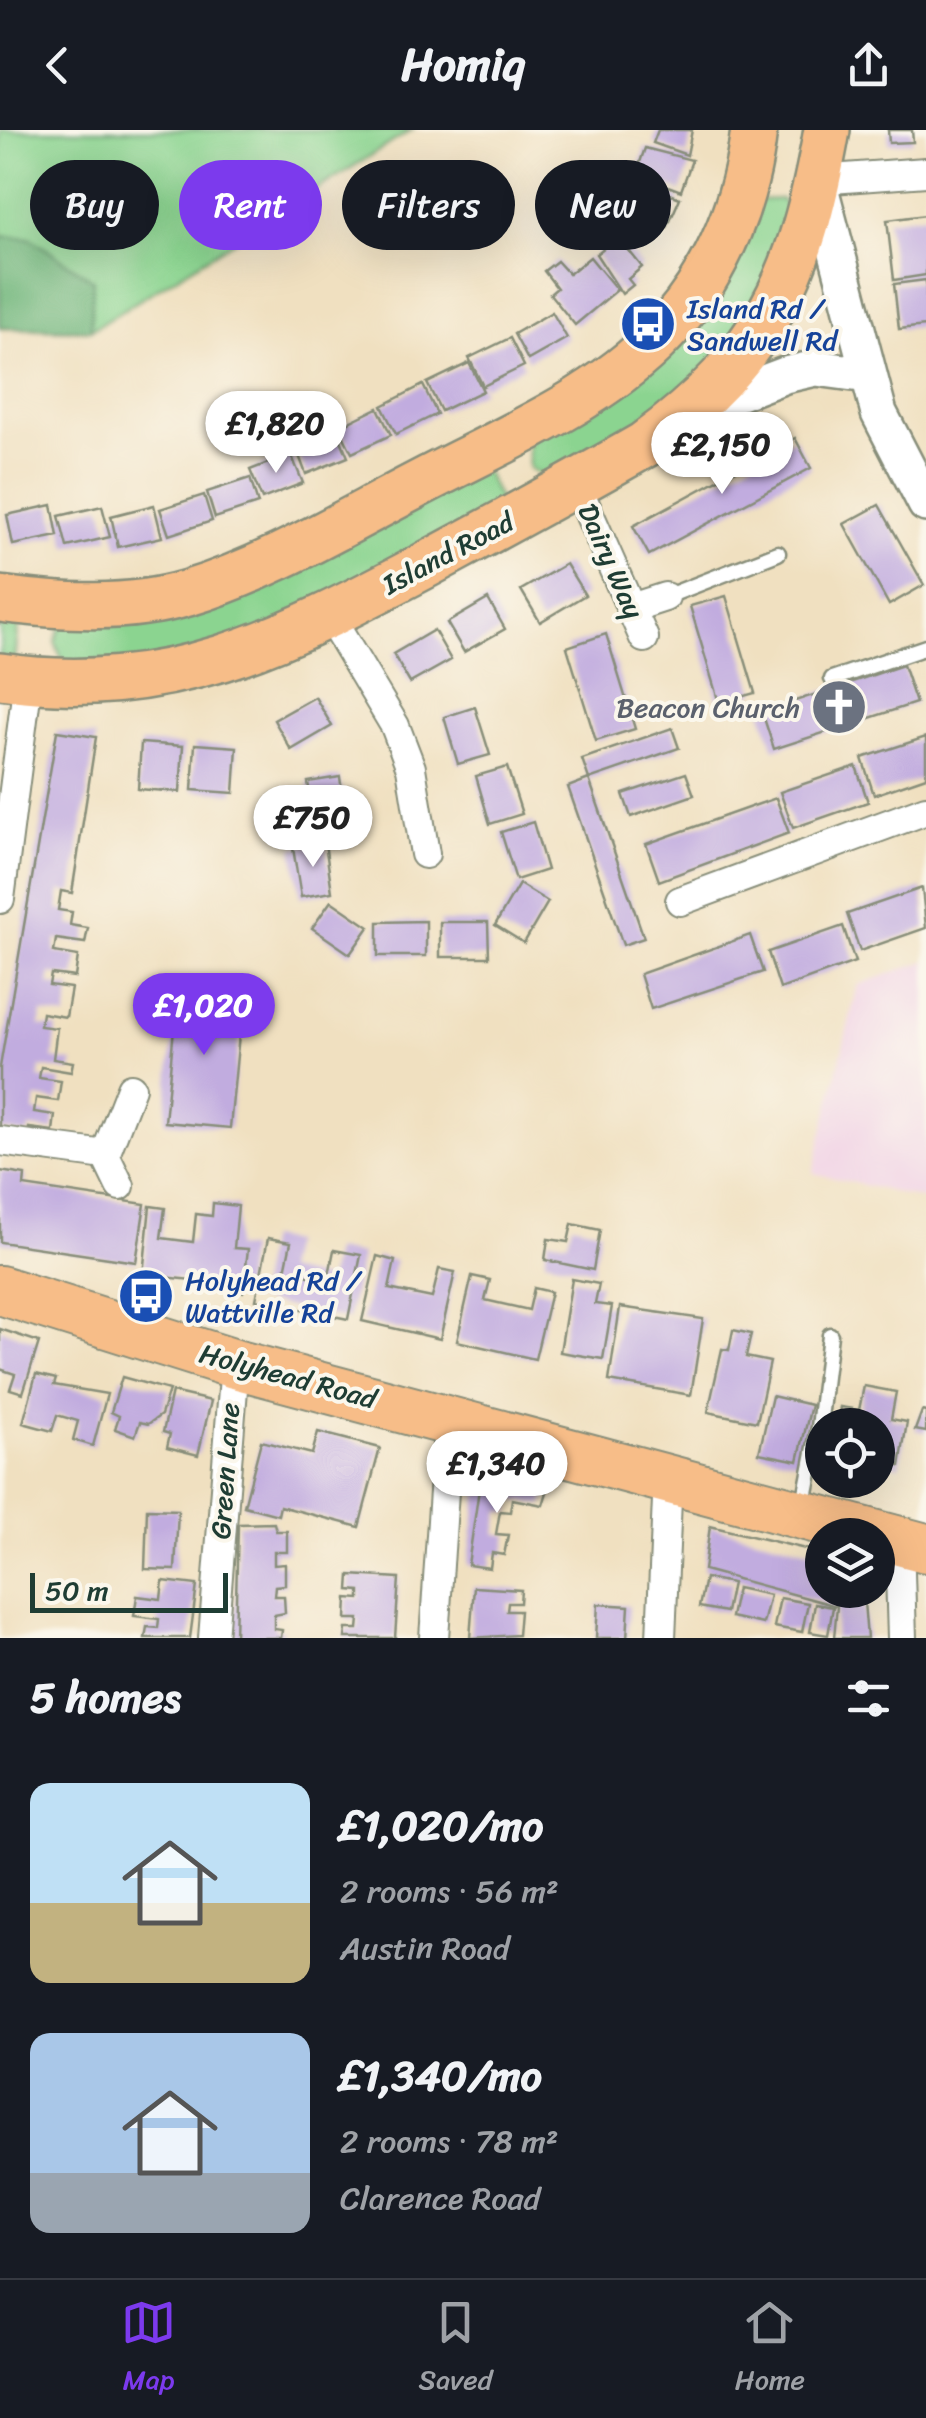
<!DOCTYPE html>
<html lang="en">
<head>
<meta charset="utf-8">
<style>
	:root { --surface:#171b24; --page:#20242c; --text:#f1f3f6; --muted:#9ea1a6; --line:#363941; --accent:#7c3aed }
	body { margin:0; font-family:Sriracha,sans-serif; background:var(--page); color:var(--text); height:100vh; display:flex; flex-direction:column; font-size:38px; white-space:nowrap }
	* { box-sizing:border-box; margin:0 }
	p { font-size:32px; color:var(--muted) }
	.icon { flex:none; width:55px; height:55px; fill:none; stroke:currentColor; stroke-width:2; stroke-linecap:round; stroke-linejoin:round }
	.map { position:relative; height:1508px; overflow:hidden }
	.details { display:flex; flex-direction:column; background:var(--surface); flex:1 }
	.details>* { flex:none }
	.hud { position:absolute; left:30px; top:30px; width:868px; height:90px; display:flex; gap:20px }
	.controls { position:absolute; left:805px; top:1278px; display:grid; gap:20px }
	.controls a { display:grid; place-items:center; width:90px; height:90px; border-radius:50%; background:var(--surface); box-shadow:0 10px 40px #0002; font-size:50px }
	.scale { position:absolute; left:30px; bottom:25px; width:198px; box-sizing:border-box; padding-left:10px; border:5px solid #1f3d34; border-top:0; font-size:28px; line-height:35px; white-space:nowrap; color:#1f3d34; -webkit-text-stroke:8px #fbf7ec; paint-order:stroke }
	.price { position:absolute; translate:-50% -85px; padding:0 22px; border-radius:35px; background:#fff; color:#222; font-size:32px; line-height:65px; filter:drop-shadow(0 2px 5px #0008) }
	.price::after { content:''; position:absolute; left:50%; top:60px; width:30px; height:22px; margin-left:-15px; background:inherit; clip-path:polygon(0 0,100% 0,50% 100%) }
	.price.active { background:var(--accent); color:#fff }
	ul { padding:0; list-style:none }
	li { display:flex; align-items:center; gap:30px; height:250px; padding:0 30px }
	li span { display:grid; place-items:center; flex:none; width:280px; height:200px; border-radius:20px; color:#555 }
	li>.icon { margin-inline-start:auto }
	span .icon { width:120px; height:120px; fill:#fffc; stroke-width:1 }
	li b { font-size:42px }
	h2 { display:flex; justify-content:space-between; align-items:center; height:120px; padding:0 30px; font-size:42px }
	.pill { padding:0 35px; border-radius:45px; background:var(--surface); box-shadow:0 10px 40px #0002; font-size:35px; line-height:90px }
	.pill.active { background:var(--accent); color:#fff }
	header { display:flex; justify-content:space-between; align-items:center; height:130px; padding:0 30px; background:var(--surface); font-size:45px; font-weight:800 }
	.tab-bar { display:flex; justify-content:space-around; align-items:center; height:140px; border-top:2px solid var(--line); background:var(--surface); font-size:28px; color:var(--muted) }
	.tab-bar a { display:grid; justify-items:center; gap:5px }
	.tab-bar .active { color:var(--accent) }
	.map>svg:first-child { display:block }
	.built { fill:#f0d0e5 }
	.green { fill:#8bd490; stroke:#558862; stroke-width:2.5 }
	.forest { fill:#70b67a; stroke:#487a57; stroke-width:2.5 }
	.building { fill:#c1acdf }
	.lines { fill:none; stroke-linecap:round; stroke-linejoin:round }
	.service-casing { stroke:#888e7a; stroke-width:19 }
	.minor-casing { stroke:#888e7a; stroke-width:32 }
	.tertiary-casing { stroke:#888e7a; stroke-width:40 }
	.primary-casing { stroke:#888e7a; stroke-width:50 }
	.trunk-casing { stroke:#888e7a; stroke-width:52 }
	.service { stroke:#fff; stroke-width:14 }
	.minor { stroke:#fff; stroke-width:28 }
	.tertiary { stroke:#fff; stroke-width:35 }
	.primary { stroke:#f7bd88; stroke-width:45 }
	.trunk { stroke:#f7bd88; stroke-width:48 }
	.labels { text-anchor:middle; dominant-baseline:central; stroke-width:8; stroke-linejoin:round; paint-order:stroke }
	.transit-label { font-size:28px; fill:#164399; stroke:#fbf7ec; text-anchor:start }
	.street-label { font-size:28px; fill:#1f3d34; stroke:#fbf7ec }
	.worship-label { font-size:28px; fill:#5b616d; stroke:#fbf7ec; text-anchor:end }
</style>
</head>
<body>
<header><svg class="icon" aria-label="back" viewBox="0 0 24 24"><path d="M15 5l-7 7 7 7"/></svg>Homiq<svg class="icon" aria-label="share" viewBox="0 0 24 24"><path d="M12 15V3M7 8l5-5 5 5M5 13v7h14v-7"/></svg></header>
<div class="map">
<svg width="926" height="1508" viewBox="0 0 926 1508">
	<rect width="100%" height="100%" fill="#fbf7ec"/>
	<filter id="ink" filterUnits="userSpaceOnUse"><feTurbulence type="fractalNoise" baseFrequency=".01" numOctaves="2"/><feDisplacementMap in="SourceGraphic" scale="20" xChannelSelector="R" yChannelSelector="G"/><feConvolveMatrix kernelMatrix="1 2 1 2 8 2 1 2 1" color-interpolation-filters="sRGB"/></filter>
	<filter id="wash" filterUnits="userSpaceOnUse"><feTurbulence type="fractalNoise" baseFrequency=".0048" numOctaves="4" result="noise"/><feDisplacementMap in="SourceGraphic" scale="40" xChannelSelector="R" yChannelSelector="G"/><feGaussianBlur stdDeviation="2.25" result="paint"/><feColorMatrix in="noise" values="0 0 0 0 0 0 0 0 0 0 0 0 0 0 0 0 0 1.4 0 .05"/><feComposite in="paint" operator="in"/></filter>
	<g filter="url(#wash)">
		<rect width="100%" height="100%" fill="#f0e0c0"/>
		<polygon class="built" points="926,831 926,1070 813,1043 858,855"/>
		<g class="green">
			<polygon points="0,0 412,0 91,200 0,198"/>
			<path d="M781 69 796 93C784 120 775 153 759 178 708 260 630 307 546 348L529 338 528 313 758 70Z"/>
			<polygon points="482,336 504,378 252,508 146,537 63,532 55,512 64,489"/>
			<polygon points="0,480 20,483 15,531 0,529"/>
		</g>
		<polygon class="forest" points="0,106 30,108 93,150 91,200 0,198"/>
		<g id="blocks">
			<g class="building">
				<polygon points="658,0 692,0 687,25 653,13"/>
				<polygon points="888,0 912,0 913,12 889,13"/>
				<polygon points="645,18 692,30 681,61 636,44"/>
				<polygon points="638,51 680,68 667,98 635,81 640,71 630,65"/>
				<polygon points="926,85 926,145 894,150 887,90"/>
				<polygon points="618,107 642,137 628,149 633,155 622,164 596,124"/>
				<polygon points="590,127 617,160 575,195 550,164 557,158 544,141 557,131 569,144"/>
				<polygon points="926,150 926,196 899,199 894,154"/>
				<polygon points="552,182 567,208 528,230 514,204"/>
				<polygon points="510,208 524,236 483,256 469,228"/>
				<polygon points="469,233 483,261 441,281 427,253"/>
				<polygon points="423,255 437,284 396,304 382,276"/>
				<polygon points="378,278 391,305 352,323 339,297"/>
				<polygon points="336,298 348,327 306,344 295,315"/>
				<polygon points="795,308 811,338 649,425 633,396"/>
				<polygon points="291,324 303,353 262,369 250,340"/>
				<polygon points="250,348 258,374 215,388 207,362"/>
				<polygon points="204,365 212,391 169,405 160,379"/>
				<polygon points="52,375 58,406 13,415 7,385"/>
				<polygon points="154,375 162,407 118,417 111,386"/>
				<polygon points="879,375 924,455 889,475 844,394"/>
				<polygon points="102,376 110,407 67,417 59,386"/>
				<polygon points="566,434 585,465 540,492 521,460"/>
				<polygon points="726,466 755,563 719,573 690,476"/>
				<polygon points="488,469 505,499 464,522 447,493"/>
				<polygon points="434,500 451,530 410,553 393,524"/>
				<polygon points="606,504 635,599 596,611 567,517"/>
				<polygon points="903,535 916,573 774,619 762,582"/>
				<polygon points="315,567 332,596 291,620 274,590"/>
				<polygon points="475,577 490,625 458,634 444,587"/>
				<polygon points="672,598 679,618 589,649 582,629"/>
				<polygon points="57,601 96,607 72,763 61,761 58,780 72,782 70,795 88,798 85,813 56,809 54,822 78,826 75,847 51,844 49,855 71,858 66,887 42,883 40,896 57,898 53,929 73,932 71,942 41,937 39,948 61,951 58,971 36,968 34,982 55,985 53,1001 29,998 28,1004 0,1000 0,937"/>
				<polygon points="926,607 926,647 874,665 862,628"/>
				<polygon points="141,613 183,616 180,662 138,659"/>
				<polygon points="195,614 237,617 234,663 192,660"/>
				<polygon points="856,636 868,672 793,698 780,662"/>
				<polygon points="507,637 522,684 490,694 476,646"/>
				<polygon points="686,643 694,665 631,687 623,664"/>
				<polygon points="340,647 347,696 316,702 308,652"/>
				<polygon points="589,649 644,808 623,815 568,657"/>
				<polygon points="776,668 789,703 659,751 646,714"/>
				<polygon points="533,692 547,740 516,750 501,702"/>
				<polygon points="325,713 332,762 301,767 293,718"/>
				<polygon points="519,754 548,772 524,813 495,795"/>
				<polygon points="922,758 926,798 860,821 847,784"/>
				<polygon points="331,771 369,797 350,824 312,798"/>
				<polygon points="426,791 426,826 378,826 378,792"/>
				<polygon points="440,792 488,792 489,827 440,827"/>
				<polygon points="843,796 855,832 780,859 768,822"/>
				<polygon points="750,805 763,842 651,879 640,844"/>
				<polygon points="178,857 243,863 230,998 165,992"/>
				<polygon points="0,1041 25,1045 24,1056 145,1074 136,1132 0,1112"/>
				<polygon points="213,1073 238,1076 234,1118 248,1119 243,1162 202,1158 203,1151 143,1145 150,1076 165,1078 161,1108 193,1112 196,1084 212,1086"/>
				<polygon points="572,1094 600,1100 593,1140 545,1130 548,1109 568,1112"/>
				<polygon points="268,1108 291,1112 285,1141 328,1150 334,1120 361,1125 348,1189 256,1170"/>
				<polygon points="377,1126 395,1131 389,1159 432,1168 439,1139 455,1142 440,1209 362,1191"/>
				<polygon points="472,1146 490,1150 485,1170 529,1180 534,1158 551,1162 535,1229 457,1211"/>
				<polygon points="572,1149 599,1154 595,1174 612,1176 603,1229 560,1222"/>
				<polygon points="620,1177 703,1189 691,1265 609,1251"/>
				<polygon points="0,1199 39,1212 23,1263 10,1259 15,1244 0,1239"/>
				<polygon points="733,1200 751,1204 746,1227 770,1232 757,1292 708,1282 722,1219 729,1220"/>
				<polygon points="36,1244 56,1249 54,1255 107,1264 93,1316 73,1310 78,1291 57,1285 52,1301 23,1293"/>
				<polygon points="122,1247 169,1260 161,1285 148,1294 140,1292 135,1306 115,1299 119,1286 111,1282"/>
				<polygon points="864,1256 896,1262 891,1289 907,1292 900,1336 878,1332 878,1295 837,1295 840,1277 859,1280"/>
				<polygon points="172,1262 211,1271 198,1325 167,1317 170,1304 163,1302"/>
				<polygon points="772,1266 811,1275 798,1331 759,1323"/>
				<polygon points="922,1281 926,1282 926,1302 915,1300"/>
				<polygon points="318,1302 380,1318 359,1397 280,1376 278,1385 244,1376 261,1311 312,1324"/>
				<polygon points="481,1345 548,1359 543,1375 512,1369 510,1382 500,1381 496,1404 508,1405 504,1425 492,1423 490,1438 468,1435"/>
				<polygon points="147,1379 178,1380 175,1440 145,1439"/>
				<polygon points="274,1393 276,1401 287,1401 287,1422 274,1422 274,1435 285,1434 285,1455 275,1456 274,1466 284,1466 285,1483 274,1485 274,1499 282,1500 281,1508 235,1508 238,1394"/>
				<polygon points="710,1396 822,1423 822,1460 863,1460 867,1508 834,1508 837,1476 704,1440"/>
				<polygon points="350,1445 399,1448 395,1508 345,1508 346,1499 358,1499 359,1489 346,1489 347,1468 360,1469 360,1461 349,1460"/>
				<polygon points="705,1448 732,1453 726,1482 699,1477"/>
				<polygon points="163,1451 197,1455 190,1508 145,1508 147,1497 158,1498 159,1489 134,1486 137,1466 161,1469"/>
				<polygon points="474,1457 521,1460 520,1473 508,1473 507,1481 520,1481 518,1505 470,1508"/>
				<polygon points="737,1458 770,1465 763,1494 731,1487"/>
				<polygon points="780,1468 808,1473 802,1502 774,1497"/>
				<polygon points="598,1474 629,1476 627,1508 596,1508"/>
				<polygon points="815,1474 833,1477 828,1505 810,1502"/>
			</g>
		</g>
	</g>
	<g filter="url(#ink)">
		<use href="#blocks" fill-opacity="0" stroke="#888e7a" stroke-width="2.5"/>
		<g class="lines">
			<g class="service-casing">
				<g id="service">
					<polyline points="665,467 778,423"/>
					<polyline points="832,549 926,517"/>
					<polyline points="803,1378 819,1297 830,1205"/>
				</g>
			</g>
			<g class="minor-casing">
				<g id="minor">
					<polyline points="818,50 926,42"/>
					<polyline points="576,354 644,508"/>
					<polyline points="631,478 665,467"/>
					<polyline points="329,486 395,596 411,638 425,724"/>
					<polyline points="0,769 28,550"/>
					<polyline points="680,771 926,680"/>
					<polyline points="0,1011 105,1025"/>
					<polyline points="120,1056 105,1025 131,958"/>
					<polyline points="899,1410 902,1508"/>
					<polyline points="213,1508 235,1234"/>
					<polyline points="434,1508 449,1288"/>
					<polyline points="661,1508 668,1346"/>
				</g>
			</g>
			<g class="tertiary-casing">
				<g id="tertiary">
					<polyline points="818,50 879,283 926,374"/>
					<polyline points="696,279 785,245 816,238 868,245"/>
				</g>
			</g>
			<g class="primary-casing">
				<g id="primary">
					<path d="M0 469C62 477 127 481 188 463 267 439 340 395 413 357 501 310 607 269 673 192 719 138 746 71 754 0"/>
					<path d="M0 546C167 570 282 511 424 436 498 396 571 357 644 315 767 225 801 147 827 0"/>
				</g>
			</g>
			<g class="trunk-casing">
				<polyline id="trunk" points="0,1160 235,1234 926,1418"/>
			</g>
			<use href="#service" class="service"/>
			<use href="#minor" class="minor"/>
			<use href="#tertiary" class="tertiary"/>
			<use href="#primary" class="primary"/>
			<use href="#trunk" class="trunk"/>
		</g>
	</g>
	<defs>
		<g id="bus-disc" transform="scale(2.875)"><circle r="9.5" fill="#1a4fb4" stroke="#fbf7ec"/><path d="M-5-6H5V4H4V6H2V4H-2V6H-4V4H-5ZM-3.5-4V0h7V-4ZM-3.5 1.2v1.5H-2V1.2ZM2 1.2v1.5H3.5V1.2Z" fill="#fff"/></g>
		<g id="church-disc" transform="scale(2.875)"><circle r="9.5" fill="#6b7280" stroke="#fbf7ec"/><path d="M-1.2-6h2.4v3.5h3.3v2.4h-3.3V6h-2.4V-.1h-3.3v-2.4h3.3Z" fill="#fff"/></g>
	</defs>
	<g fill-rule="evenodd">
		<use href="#bus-disc" x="648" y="194"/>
		<use href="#church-disc" x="839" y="577"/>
		<use href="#bus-disc" x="146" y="1166"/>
	</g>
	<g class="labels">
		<g class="transit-label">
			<text x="687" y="178">Island Rd /<tspan x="687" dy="32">Sandwell Rd</tspan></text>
			<text x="185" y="1150">Holyhead Rd /<tspan x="185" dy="32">Wattville Rd</tspan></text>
		</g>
		<g class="street-label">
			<text transform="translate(448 423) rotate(-28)">Island Road</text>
			<text transform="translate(611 431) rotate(66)">Dairy Way</text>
			<text transform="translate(288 1246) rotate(15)">Holyhead Road</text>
			<text transform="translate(225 1341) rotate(-86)">Green Lane</text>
		</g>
		<g class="worship-label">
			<text x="800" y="577">Beacon Church</text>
		</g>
	</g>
</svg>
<div class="controls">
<a><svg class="icon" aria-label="locate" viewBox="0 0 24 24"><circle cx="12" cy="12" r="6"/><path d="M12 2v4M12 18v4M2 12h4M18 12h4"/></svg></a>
<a><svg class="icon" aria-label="layers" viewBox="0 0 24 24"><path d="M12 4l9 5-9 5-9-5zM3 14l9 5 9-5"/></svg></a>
</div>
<div class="scale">50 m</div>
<b class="price" style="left:276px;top:346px">£1,820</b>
<b class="price" style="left:722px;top:367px">£2,150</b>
<b class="price" style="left:313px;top:740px">£750</b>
<b class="price active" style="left:204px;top:928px">£1,020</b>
<b class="price" style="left:497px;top:1386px">£1,340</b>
<div class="hud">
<a class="pill">Buy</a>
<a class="pill active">Rent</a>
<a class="pill">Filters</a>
<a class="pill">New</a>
</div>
</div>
<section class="details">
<h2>5 homes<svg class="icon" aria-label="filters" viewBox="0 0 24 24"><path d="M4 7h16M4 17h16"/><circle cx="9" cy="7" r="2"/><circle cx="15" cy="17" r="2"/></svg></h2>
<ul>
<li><span style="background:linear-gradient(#bfe0f5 60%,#c2b280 0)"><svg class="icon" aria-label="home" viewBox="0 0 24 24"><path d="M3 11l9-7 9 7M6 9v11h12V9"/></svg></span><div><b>£1,020/mo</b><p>2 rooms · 56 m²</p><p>Austin Road</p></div></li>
<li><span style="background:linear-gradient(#a9c7e8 70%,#9aa5b1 0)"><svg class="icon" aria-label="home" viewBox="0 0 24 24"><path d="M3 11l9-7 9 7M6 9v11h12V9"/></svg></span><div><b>£1,340/mo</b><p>2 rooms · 78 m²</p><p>Clarence Road</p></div></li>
</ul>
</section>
<nav class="tab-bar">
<a class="active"><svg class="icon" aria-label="map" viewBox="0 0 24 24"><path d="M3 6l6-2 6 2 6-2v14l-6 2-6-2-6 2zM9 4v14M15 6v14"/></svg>Map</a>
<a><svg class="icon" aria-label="saved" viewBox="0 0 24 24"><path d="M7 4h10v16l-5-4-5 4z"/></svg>Saved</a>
<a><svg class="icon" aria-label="home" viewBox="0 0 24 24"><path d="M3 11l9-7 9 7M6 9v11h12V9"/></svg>Home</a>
</nav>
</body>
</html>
